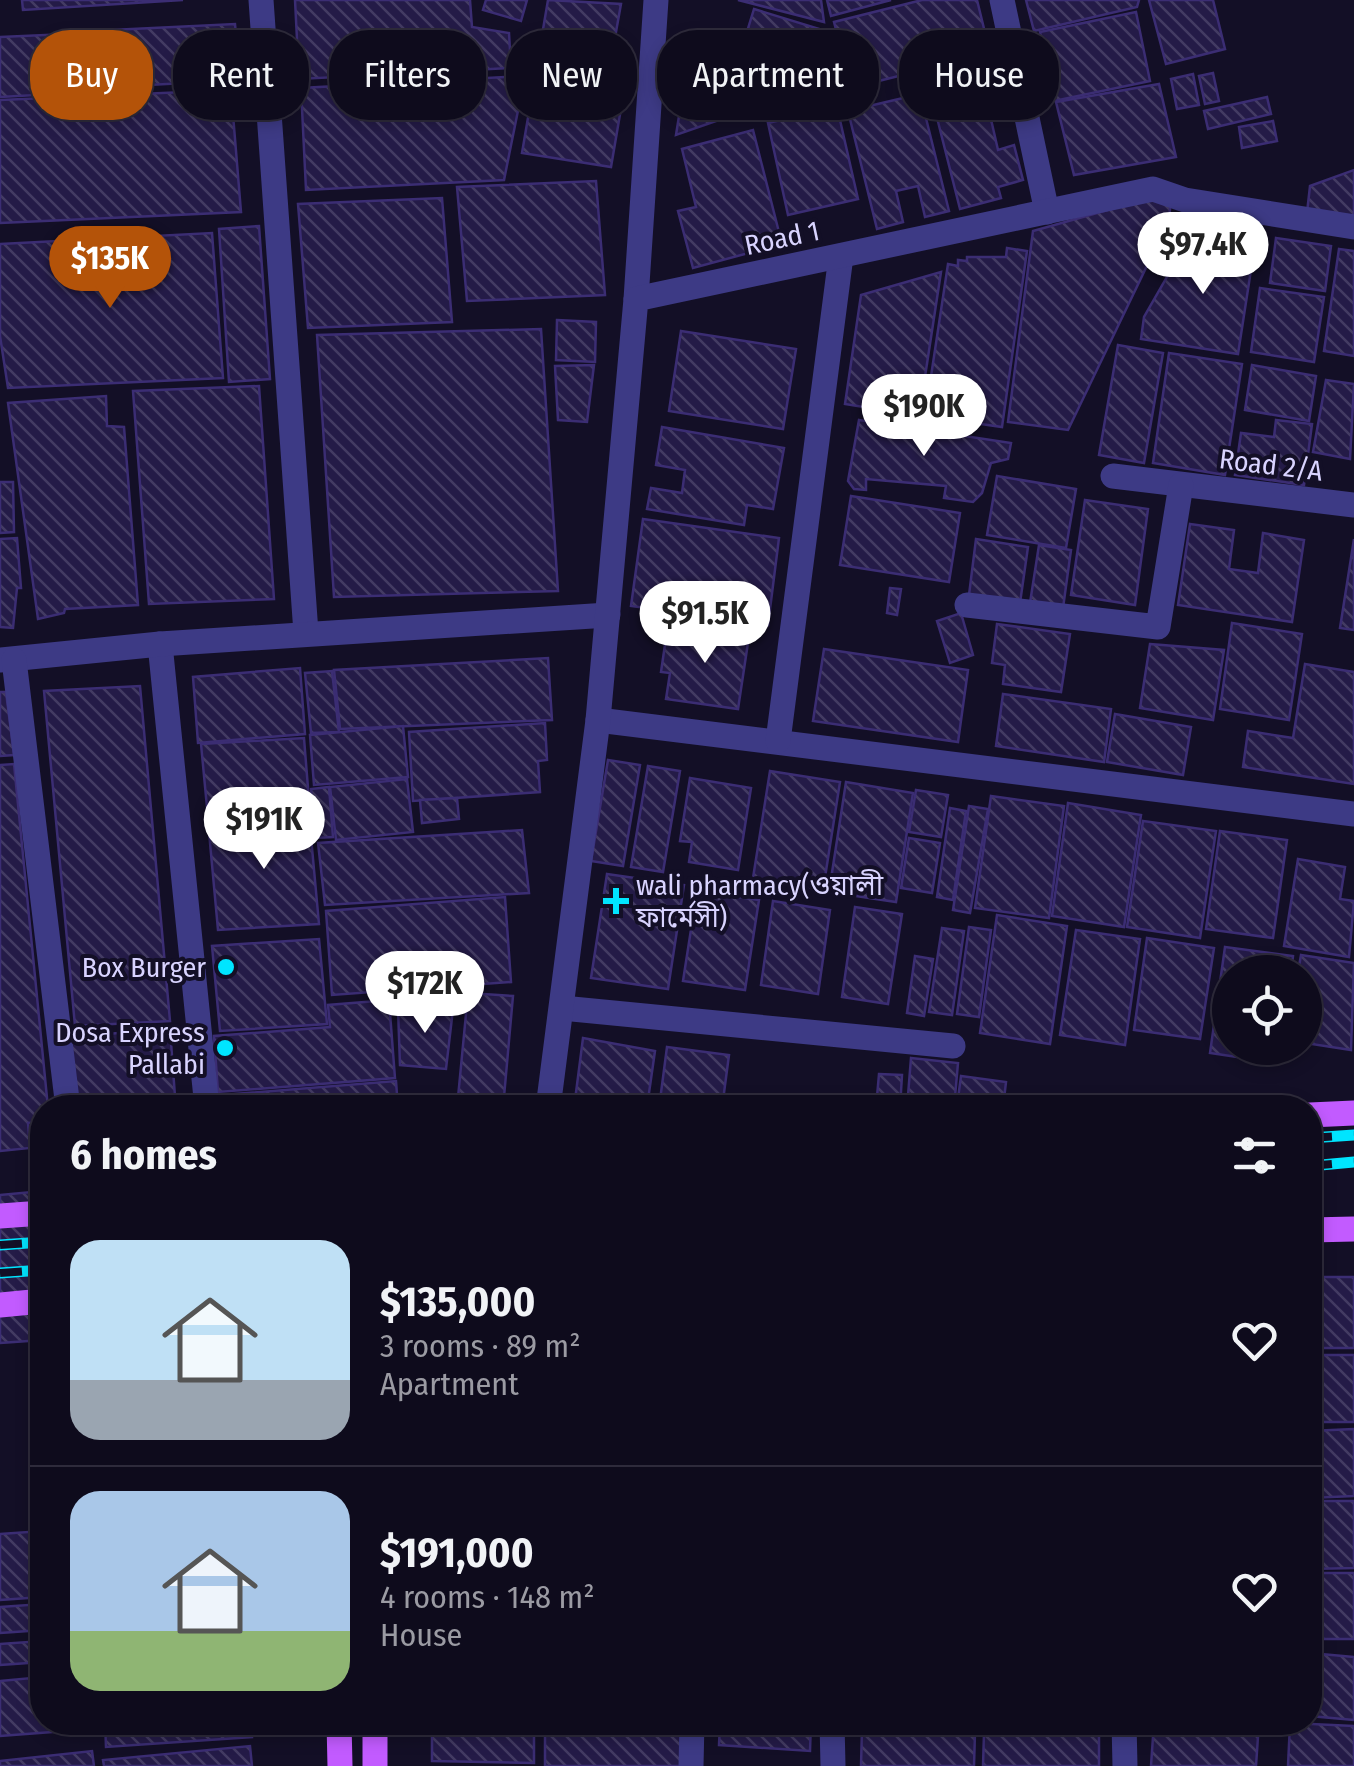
<!DOCTYPE html>
<html lang="en">
<head>
<meta charset="utf-8">
<style>
	:root { --surface:#0e0b1c; --page:#1c1929; --text:#f1f3f6; --muted:#9b9ba3; --line:#2e2b3b; --accent:#b45309 }
	body { margin:0; font-family:"Fira Sans Condensed","Noto Sans Bengali",sans-serif; background:var(--page); color:var(--text); height:100vh; display:flex; flex-direction:column; font-size:38px; white-space:nowrap }
	* { box-sizing:border-box; margin:0 }
	p { font-size:32px; color:var(--muted) }
	.icon { flex:none; width:55px; height:55px; fill:none; stroke:currentColor; stroke-width:2; stroke-linecap:round; stroke-linejoin:round }
	.map { position:relative; flex:1; overflow:hidden }
	.details { position:absolute; left:30px; top:1095px; width:1292px; height:640px; display:flex; flex-direction:column; background:var(--surface); border-radius:40px; box-shadow:0 5px 15px #0003,0 0 0 2px var(--line) }
	.details>* { flex:none }
	.banner { position:absolute; left:30px; top:30px; width:1295px; height:90px; display:flex; gap:20px }
	.buttons { position:absolute; left:1212px; top:955px; display:grid; gap:20px }
	.buttons a { display:grid; place-items:center; width:110px; height:110px; border-radius:50%; background:var(--surface); box-shadow:0 5px 15px #0003,0 0 0 2px var(--line); font-size:50px }
	.price { position:absolute; translate:-50% -85px; padding:0 22px; border-radius:35px; background:#fff; color:#222; font-size:32px; line-height:65px; filter:drop-shadow(0 2px 5px #0008) }
	.price::after { content:''; position:absolute; left:50%; top:60px; width:30px; height:22px; margin-left:-15px; background:inherit; clip-path:polygon(0 0,100% 0,50% 100%) }
	.price.selected { background:var(--accent); color:#fff }
	ul { padding:0; list-style:none }
	li { display:flex; align-items:center; gap:30px; height:250px; padding:0 40px }
	li+li { border-top:2px solid var(--line) }
	li span { display:grid; place-items:center; flex:none; width:280px; height:200px; border-radius:30px; color:#555 }
	li>.icon { margin-inline-start:auto }
	span .icon { width:120px; height:120px; fill:#fffc; stroke-width:1 }
	li b { font-size:42px }
	h2 { display:flex; justify-content:space-between; align-items:center; height:120px; padding:0 40px; font-size:42px }
	.pill { padding:0 35px; border-radius:40px; background:var(--surface); box-shadow:0 5px 15px #0003,0 0 0 2px var(--line); font-size:35px; line-height:90px }
	.pill.selected { background:var(--accent); color:#fff }
	.map>svg:first-child { display:block }
	.building { fill:url(#building-back-hatch); stroke:#3b2d73; stroke-width:2.5 }
	.lines { fill:none; stroke-linecap:round; stroke-linejoin:round }
	.street { stroke:#3d3a85; stroke-width:25 }
	.primary { stroke:#c25bff; stroke-width:25 }
	.rail-casing { stroke:#00e5ff; stroke-width:11 }
	.rail { stroke:#130f26; stroke-width:8; stroke-dasharray:22; stroke-linecap:butt }
	.poi-dot { fill:#00e5ff; stroke:#130f26; stroke-width:4 }
	.labels { text-anchor:middle; dominant-baseline:central; stroke-width:8; stroke-linejoin:round; paint-order:stroke }
	.street-label { font-size:28px; fill:#d9d4ff; stroke:#130f26 }
	.poi-label { font-size:28px; fill:#d9d4ff; stroke:#130f26; text-anchor:end }
</style>
</head>
<body>
<div class="map">
<svg width="1354" height="1766" viewBox="0 0 1354 1766">
	<defs>
		<pattern id="building-back-hatch" width="6" height="6" patternUnits="userSpaceOnUse" patternTransform="scale(2.5)"><rect width="6" height="6" fill="#241b47"/><path d="M-1 5l2 2M0 0l6 6M5-1l2 2" fill="none" stroke="#433b63"/></pattern>
	</defs>
	<rect width="100%" height="100%" fill="#130f26"/>
	<g class="building">
		<polygon points="22,0 183,0 23,10"/>
		<polygon points="295,0 470,0 472,27 509,33 511,68 299,79"/>
		<polygon points="486,0 527,0 521,21 483,10"/>
		<polygon points="548,0 621,4 606,88 624,91 611,167 522,153"/>
		<polygon points="738,0 821,0 824,22"/>
		<polygon points="827,0 891,0 831,16"/>
		<polygon points="922,0 977,0 990,53 851,88 834,22"/>
		<polygon points="1026,0 1139,0 1137,7 1034,31"/>
		<polygon points="1149,0 1213,0 1225,49 1166,64"/>
		<polygon points="754,9 826,31 813,70 742,48"/>
		<polygon points="1136,12 1150,81 1054,101 1040,32"/>
		<polygon points="235,24 240,80 75,89 70,32"/>
		<polygon points="67,34 72,93 0,97 0,37"/>
		<polygon points="690,47 797,84 794,94 676,135"/>
		<polygon points="1213,73 1219,101 1205,104 1199,76"/>
		<polygon points="1193,74 1199,105 1177,109 1171,79"/>
		<polygon points="525,76 504,180 306,190 301,88"/>
		<polygon points="960,78 966,101 980,98 977,86 994,81 1002,112 990,115 998,150 1014,145 1023,180 998,187 1001,198 960,209 929,86"/>
		<polygon points="1159,84 1176,157 1074,175 1056,102"/>
		<polygon points="231,90 241,212 0,223 0,100"/>
		<polygon points="920,94 949,211 925,217 918,186 896,191 903,222 877,229 848,111"/>
		<polygon points="1267,97 1271,114 1208,129 1204,111"/>
		<polygon points="837,107 858,199 788,215 768,123"/>
		<polygon points="1273,121 1277,141 1242,148 1239,127"/>
		<polygon points="753,130 782,244 693,268 678,211 696,207 682,149"/>
		<polygon points="1354,170 1354,218 1307,213 1310,186"/>
		<polygon points="596,181 605,295 467,301 457,187"/>
		<polygon points="1154,197 1171,198 1169,220 1068,430 1008,422 1033,231"/>
		<polygon points="442,198 452,322 308,328 298,204"/>
		<polygon points="259,226 270,379 229,382 219,229"/>
		<polygon points="212,233 223,378 8,388 0,336 0,244"/>
		<polygon points="1191,235 1255,244 1238,354 1141,339 1144,317"/>
		<polygon points="1276,238 1331,246 1325,291 1270,283"/>
		<polygon points="1007,248 1027,251 1002,427 925,416 948,264 958,266 958,260 967,261 967,257 1006,257"/>
		<polygon points="1339,249 1354,251 1354,356 1324,351"/>
		<polygon points="941,272 919,416 845,404 861,295"/>
		<polygon points="1260,288 1324,297 1314,362 1251,352"/>
		<polygon points="557,320 596,322 595,362 556,360"/>
		<polygon points="541,329 558,591 334,597 317,335"/>
		<polygon points="681,331 796,349 783,429 669,411"/>
		<polygon points="1118,345 1163,353 1144,463 1099,455"/>
		<polygon points="1169,353 1242,364 1225,475 1153,463"/>
		<polygon points="594,365 587,422 558,420 555,366"/>
		<polygon points="1252,365 1316,376 1309,421 1245,410"/>
		<polygon points="1326,380 1354,384 1350,459 1313,452"/>
		<polygon points="259,386 274,599 149,604 133,391"/>
		<polygon points="106,396 107,426 124,427 138,605 65,609 64,613 38,619 8,403"/>
		<polygon points="859,420 1011,443 1008,459 991,463 982,493 973,502 944,498 946,486 866,479 866,490 854,489 848,481"/>
		<polygon points="1276,420 1312,424 1304,485 1235,475 1241,433 1274,437"/>
		<polygon points="662,427 784,448 773,509 747,505 744,525 647,509 651,488 682,493 685,470 656,465"/>
		<polygon points="997,476 1076,489 1066,548 987,535"/>
		<polygon points="0,482 13,482 14,532 0,533"/>
		<polygon points="851,496 960,513 949,582 840,565"/>
		<polygon points="1085,500 1148,509 1135,605 1071,595"/>
		<polygon points="643,519 779,538 768,625 631,606"/>
		<polygon points="1190,524 1234,530 1229,569 1258,573 1263,533 1304,540 1292,622 1178,605"/>
		<polygon points="17,538 21,588 17,588 13,628 0,627 0,539"/>
		<polygon points="976,539 1028,547 1020,603 969,595"/>
		<polygon points="1354,539 1354,630 1340,628"/>
		<polygon points="1039,545 1071,550 1063,608 1030,603"/>
		<polygon points="890,588 901,589 897,615 887,613"/>
		<polygon points="961,613 973,655 950,663 937,621"/>
		<polygon points="1232,623 1302,634 1289,720 1220,709"/>
		<polygon points="668,624 749,636 738,709 666,699 670,673 661,672"/>
		<polygon points="997,624 1070,634 1061,692 1003,684 1005,665 992,663"/>
		<polygon points="1150,644 1224,650 1213,720 1140,708"/>
		<polygon points="824,649 968,670 958,742 813,721"/>
		<polygon points="548,658 552,720 340,729 334,670"/>
		<polygon points="1305,664 1354,672 1354,784 1243,767 1248,731 1293,738"/>
		<polygon points="300,668 305,734 198,743 193,677"/>
		<polygon points="332,671 339,732 311,733 305,673"/>
		<polygon points="140,686 170,1021 75,1026 44,691"/>
		<polygon points="0,692 6,692 14,755 0,756"/>
		<polygon points="1003,694 1111,709 1104,762 996,746"/>
		<polygon points="1115,714 1191,727 1183,775 1107,762"/>
		<polygon points="545,723 547,760 538,761 540,792 413,801 409,732"/>
		<polygon points="403,726 408,777 314,785 310,735"/>
		<polygon points="304,738 310,813 208,818 201,744"/>
		<polygon points="608,760 640,765 623,866 591,861"/>
		<polygon points="14,764 48,1108 42,1108 42,1122 28,1123 30,1148 0,1151 0,765"/>
		<polygon points="648,766 680,771 663,872 631,867"/>
		<polygon points="770,771 840,782 823,890 753,878"/>
		<polygon points="690,778 751,788 738,870 689,862 692,842 680,841"/>
		<polygon points="407,779 413,832 336,840 330,787"/>
		<polygon points="846,782 913,793 896,902 829,892"/>
		<polygon points="329,787 333,837 315,838 311,789"/>
		<polygon points="916,790 948,795 941,837 909,832"/>
		<polygon points="991,796 1064,806 1049,918 975,908"/>
		<polygon points="457,798 459,819 422,823 420,800"/>
		<polygon points="1068,803 1141,815 1124,927 1052,916"/>
		<polygon points="969,806 988,809 970,913 953,910"/>
		<polygon points="950,808 966,811 953,900 937,897"/>
		<polygon points="309,815 319,924 218,930 208,821"/>
		<polygon points="1143,821 1216,831 1200,938 1127,927"/>
		<polygon points="522,830 529,893 325,905 318,843"/>
		<polygon points="1220,831 1287,840 1273,938 1206,929"/>
		<polygon points="909,838 940,843 932,893 901,888"/>
		<polygon points="1298,859 1345,867 1340,899 1354,901 1349,957 1284,946"/>
		<polygon points="607,874 684,885 668,989 591,978"/>
		<polygon points="697,891 759,900 745,990 683,981"/>
		<polygon points="505,897 511,982 332,995 326,911"/>
		<polygon points="773,901 830,910 818,994 761,985"/>
		<polygon points="855,907 902,914 888,1004 842,997"/>
		<polygon points="997,915 1067,926 1050,1044 980,1033"/>
		<polygon points="969,927 991,930 979,1017 957,1014"/>
		<polygon points="942,928 964,931 952,1015 929,1012"/>
		<polygon points="1076,930 1140,939 1125,1045 1060,1035"/>
		<polygon points="1147,938 1214,948 1200,1039 1134,1030"/>
		<polygon points="319,939 327,1024 220,1031 212,946"/>
		<polygon points="1225,947 1293,956 1291,972 1230,972 1230,1048 1280,1048 1278,1063 1210,1053"/>
		<polygon points="1301,955 1354,963 1351,1050 1305,1043 1305,972 1298,972"/>
		<polygon points="915,956 933,959 924,1016 907,1013"/>
		<polygon points="468,993 513,996 503,1108 457,1108"/>
		<polygon points="389,1000 395,1078 218,1092 214,1036 330,1027 328,1005"/>
		<polygon points="420,1003 453,1009 446,1069 400,1065 398,1009"/>
		<polygon points="170,1029 175,1096 74,1105 68,1037"/>
		<polygon points="583,1038 655,1051 648,1100 635,1098 634,1108 574,1108"/>
		<polygon points="667,1047 729,1055 722,1108 659,1108"/>
		<polygon points="911,1058 958,1063 954,1108 907,1108"/>
		<polygon points="879,1074 902,1075 900,1108 876,1108"/>
		<polygon points="961,1076 1006,1082 1003,1108 957,1106"/>
		<polygon points="396,1081 398,1108 224,1108 223,1095"/>
		<polygon points="42,1191 42,1340 0,1343 0,1195"/>
		<rect x="1310" y="1277" width="44" height="71"/>
		<rect x="1310" y="1355" width="44" height="67"/>
		<polygon points="1354,1429 1354,1496 1310,1498 1310,1431"/>
		<polygon points="1310,1501 1354,1501 1354,1568 1310,1569"/>
		<polygon points="42,1531 42,1597 0,1600 0,1534"/>
		<rect x="1310" y="1573" width="44" height="66"/>
		<polygon points="42,1604 42,1630 0,1633 0,1607"/>
		<polygon points="42,1641 42,1662 0,1665 0,1644"/>
		<polygon points="1310,1653 1354,1657 1354,1720 1310,1716"/>
		<polygon points="42,1677 42,1722 90,1722 91,1729 0,1736 0,1681"/>
		<polygon points="105,1722 251,1722 252,1737 106,1747"/>
		<polygon points="432,1722 534,1722 534,1763 432,1761"/>
		<rect x="545" y="1722" width="142" height="44"/>
		<polygon points="720,1722 811,1722 810,1751 719,1745"/>
		<polygon points="980,1722 1088,1722 1087,1729"/>
		<polygon points="1154,1722 1259,1722 1256,1766 1151,1766"/>
		<polygon points="1290,1723 1354,1726 1354,1766 1288,1766"/>
		<polygon points="862,1729 975,1733 974,1766 861,1766"/>
		<polygon points="984,1733 1099,1735 1099,1766 983,1766"/>
		<polygon points="250,1746 252,1766 104,1766 103,1760"/>
		<polygon points="92,1751 94,1766 0,1766 0,1761"/>
	</g>
	<g class="lines">
		<g class="street">
			<polyline points="261,0 306,633"/>
			<polyline points="1002,0 1047,212"/>
			<polyline points="636,299 656,0"/>
			<polyline points="1113,476 1354,505"/>
			<polyline points="967,605 1158,627 1181,485"/>
			<polyline points="160,644 207,1108"/>
			<polyline points="0,660 160,644 608,615"/>
			<polyline points="14,660 68,1108"/>
			<polyline points="598,720 1354,814"/>
			<polyline points="778,741 841,256"/>
			<polyline points="562,1008 953,1046"/>
			<polyline points="548,1108 598,720 636,299 1153,189 1185,200 1354,227"/>
			<polyline points="832,1722 833,1766"/>
			<polyline points="1124,1722 1125,1766"/>
			<polyline points="691,1766 692,1722"/>
		</g>
		<g class="primary">
			<polyline points="1310,1115 1354,1113"/>
			<polyline points="0,1216 42,1213"/>
			<polyline points="1310,1230 1354,1229"/>
			<polyline points="0,1305 42,1301"/>
			<polyline points="339,1722 340,1766"/>
			<polyline points="375,1766 375,1722"/>
		</g>
		<g class="rail-casing">
			<g id="rail">
				<polyline points="1310,1138 1354,1135"/>
				<polyline points="1310,1166 1354,1162"/>
				<polyline points="0,1245 42,1242"/>
				<polyline points="0,1273 42,1270"/>
			</g>
		</g>
		<use href="#rail" class="rail"/>
	</g>
	<g class="poi-dot">
		<path d="M611 886h10v10h10v10h-10v10h-10v-10h-10v-10h10z"/>
		<circle cx="226" cy="967" r="10"/>
		<circle cx="225" cy="1048" r="10"/>
	</g>
	<g class="labels">
		<g class="street-label">
			<text transform="translate(782 238) rotate(-12)">Road 1</text>
			<text transform="translate(1271 465) rotate(7)">Road 2/A</text>
		</g>
		<g class="poi-label">
			<text x="636" y="885" text-anchor="start">wali pharmacy(ওয়ালী<tspan x="636" dy="32">ফার্মেসী)</tspan></text>
			<text x="206" y="967">Box Burger</text>
			<text x="205" y="1032">Dosa Express<tspan x="205" dy="32">Pallabi</tspan></text>
		</g>
	</g>
</svg>
<div class="buttons">
<a><svg class="icon" aria-label="locate" viewBox="0 0 24 24"><circle cx="12" cy="12" r="6"/><path d="M12 2v4M12 18v4M2 12h4M18 12h4"/></svg></a>
</div>
<b class="price" style="left:1203px;top:297px">$97.4K</b>
<b class="price selected" style="left:110px;top:311px">$135K</b>
<b class="price" style="left:924px;top:459px">$190K</b>
<b class="price" style="left:705px;top:666px">$91.5K</b>
<b class="price" style="left:264px;top:872px">$191K</b>
<b class="price" style="left:425px;top:1036px">$172K</b>
<div class="banner">
<a class="pill selected">Buy</a>
<a class="pill">Rent</a>
<a class="pill">Filters</a>
<a class="pill">New</a>
<a class="pill">Apartment</a>
<a class="pill">House</a>
</div>
<section class="details">
<h2>6 homes<svg class="icon" aria-label="filters" viewBox="0 0 24 24"><path d="M4 7h16M4 17h16"/><circle cx="9" cy="7" r="2"/><circle cx="15" cy="17" r="2"/></svg></h2>
<ul>
<li><span style="background:linear-gradient(#bfe0f5 70%,#9aa5b1 0)"><svg class="icon" aria-label="home" viewBox="0 0 24 24"><path d="M3 11l9-7 9 7M6 9v11h12V9"/></svg></span><div><b>$135,000</b><p>3 rooms · 89 m²</p><p>Apartment</p></div><svg class="icon" aria-label="heart" viewBox="0 0 24 24"><path d="M12 20l-8-8c-3-5 5-10 8-4 3-6 11-1 8 4z"/></svg></li>
<li><span style="background:linear-gradient(#a9c7e8 70%,#8fb573 0)"><svg class="icon" aria-label="home" viewBox="0 0 24 24"><path d="M3 11l9-7 9 7M6 9v11h12V9"/></svg></span><div><b>$191,000</b><p>4 rooms · 148 m²</p><p>House</p></div><svg class="icon" aria-label="heart" viewBox="0 0 24 24"><path d="M12 20l-8-8c-3-5 5-10 8-4 3-6 11-1 8 4z"/></svg></li>
</ul>
</section>
</div>
</body>
</html>
